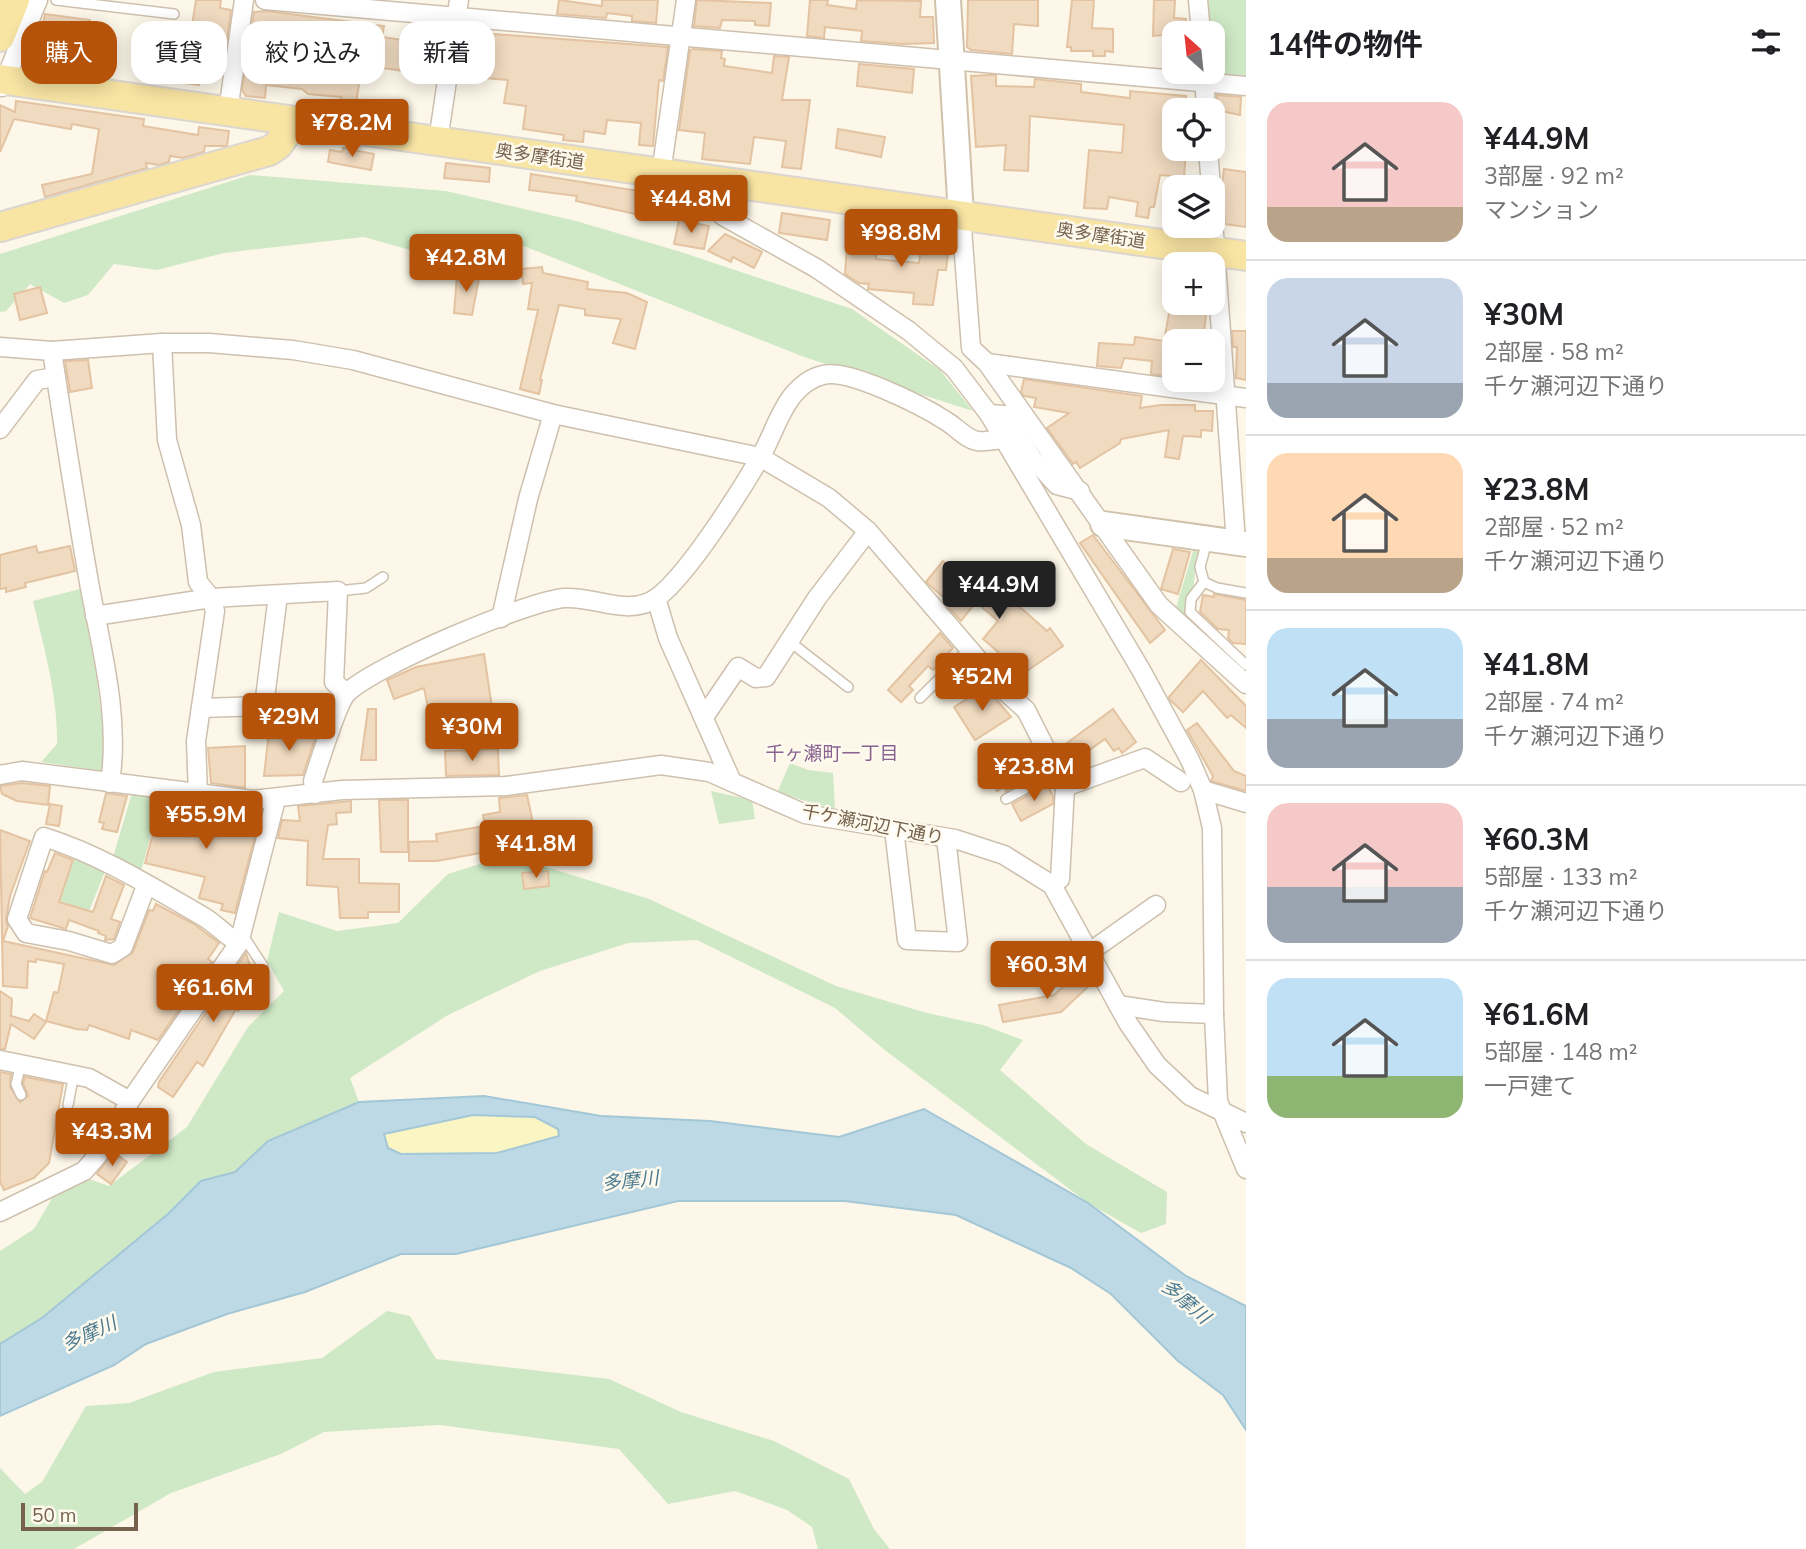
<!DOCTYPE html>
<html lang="ja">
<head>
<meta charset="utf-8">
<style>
	:root { --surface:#fff; --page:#f2f2f2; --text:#202124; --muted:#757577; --line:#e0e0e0; --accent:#b45309 }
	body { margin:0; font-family:Mulish,"Noto Sans JP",sans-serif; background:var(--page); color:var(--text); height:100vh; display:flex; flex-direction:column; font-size:26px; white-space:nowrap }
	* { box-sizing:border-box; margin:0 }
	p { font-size:23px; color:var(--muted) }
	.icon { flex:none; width:38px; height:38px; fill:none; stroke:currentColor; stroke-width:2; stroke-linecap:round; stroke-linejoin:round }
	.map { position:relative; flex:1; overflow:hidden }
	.side { display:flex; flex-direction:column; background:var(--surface); width:560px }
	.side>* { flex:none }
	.banner { position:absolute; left:21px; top:21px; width:665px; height:63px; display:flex; gap:14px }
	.needle { width:46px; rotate:333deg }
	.buttons { position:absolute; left:1162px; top:21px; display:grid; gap:14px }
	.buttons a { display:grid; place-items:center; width:63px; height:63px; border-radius:14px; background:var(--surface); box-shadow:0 4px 18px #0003; font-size:35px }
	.scale { position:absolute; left:21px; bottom:18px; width:117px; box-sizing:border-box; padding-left:7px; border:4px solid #75614c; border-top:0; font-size:19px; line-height:24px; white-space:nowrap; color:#75614c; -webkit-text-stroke:5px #fefaee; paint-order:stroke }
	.price { position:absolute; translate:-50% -60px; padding:0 16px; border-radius:7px; background:var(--accent); color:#fff; font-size:23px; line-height:46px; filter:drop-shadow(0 2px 4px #0008) }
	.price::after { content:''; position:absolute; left:50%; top:42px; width:21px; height:16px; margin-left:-10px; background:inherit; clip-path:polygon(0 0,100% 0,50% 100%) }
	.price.selected { background:#222; color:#fff }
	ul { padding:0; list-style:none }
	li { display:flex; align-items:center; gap:21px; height:175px; padding:0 21px }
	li+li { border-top:2px solid var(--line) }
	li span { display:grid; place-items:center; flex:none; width:196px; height:140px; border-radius:21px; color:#555 }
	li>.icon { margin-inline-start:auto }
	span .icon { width:84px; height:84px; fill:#fffc; stroke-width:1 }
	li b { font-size:30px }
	h2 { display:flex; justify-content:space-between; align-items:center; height:84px; padding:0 21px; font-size:30px }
	.chip { padding:0 24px; border-radius:21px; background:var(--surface); box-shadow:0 4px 18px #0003; font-size:24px; line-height:63px }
	.chip.selected { background:var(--accent); color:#fff }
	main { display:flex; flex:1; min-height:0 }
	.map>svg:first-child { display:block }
	.green { fill:#cfe9c6 }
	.sand { fill:#faf6c4 }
	.water { fill:#bcd9e5; stroke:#a3c7d7; stroke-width:2; fill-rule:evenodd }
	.building { fill:#f0dac0; stroke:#e3c3a1; stroke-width:2 }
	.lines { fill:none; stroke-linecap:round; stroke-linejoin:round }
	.lane-casing { stroke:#cec0ae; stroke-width:12 }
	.street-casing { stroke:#cec0ae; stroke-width:21 }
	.secondary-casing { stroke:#d0c1ab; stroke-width:28 }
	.primary-casing { stroke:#dbd6d0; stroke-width:32 }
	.lane { stroke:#fff; stroke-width:9 }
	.street { stroke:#fff; stroke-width:18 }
	.secondary { stroke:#fff; stroke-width:24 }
	.primary { stroke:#f8e4a3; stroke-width:28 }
	.labels { text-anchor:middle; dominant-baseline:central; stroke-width:5; stroke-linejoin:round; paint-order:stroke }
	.street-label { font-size:18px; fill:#75614c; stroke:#fefaee }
	.neighbourhood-label { font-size:19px; fill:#896491; stroke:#fefaee }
	.water-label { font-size:19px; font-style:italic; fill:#4a798f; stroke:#fefaee }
</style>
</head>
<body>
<main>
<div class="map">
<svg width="1246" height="1549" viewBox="0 0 1246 1549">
	<rect width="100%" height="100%" fill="#fcf7e8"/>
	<g class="green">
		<polygon points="1204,0 1246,0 1246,80 1213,77 1209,72 1213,72 1213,33 1207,33"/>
		<polygon points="250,175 446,191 576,221 681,252 852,309 940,370 973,411 804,357 496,235 428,255 364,237 224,253 157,270 114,264 88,295 64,303 30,284 6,311 0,312 0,254"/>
		<polygon points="1194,548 1198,552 1193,589 1186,604 1186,616 1246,670 1246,674 1175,611"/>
		<path d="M80 589 96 674 107 760 103 771 41 762 57 744C58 696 44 648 33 601Z"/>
		<polygon points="790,763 808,770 833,773 835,809 777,793"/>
		<polygon points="711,791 752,800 755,819 719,824"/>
		<polygon points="132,793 161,797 140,875 113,857"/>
		<polygon points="76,855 106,869 89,911 60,901"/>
		<polygon points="508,855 649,899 836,986 927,1013 983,1025 1023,1040 1000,1070 1086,1144 1167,1192 1166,1224 1141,1233 1088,1203 886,1051 835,1008 697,940 628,943 540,971 448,1015 350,1078 359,1102 268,1141 235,1172 201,1181 168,1214 42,1318 0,1344 0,1251 34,1229 53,1197 89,1179 109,1186 187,1127 248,1027 284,991 267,961 279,912 337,931 398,923 448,874"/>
		<polygon points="387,1311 410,1316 436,1359 609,1379 681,1412 774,1441 849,1479 874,1529 890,1549 818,1549 812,1527 787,1510 735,1491 668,1504 619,1449 440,1425 324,1432 281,1454 171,1493 74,1549 0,1549 0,1468 25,1494 42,1482 86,1406 129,1403 214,1372 322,1358"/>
	</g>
	<polygon class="sand" points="473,1115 535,1117 558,1129 559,1136 497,1153 400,1154 388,1149 383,1134"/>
	<path class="water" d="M484 1096 601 1116 710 1121 839 1137 924 1109 1088 1203 1186 1276 1246 1306V1430L1223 1395 1178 1361 1111 1294 1071 1268 956 1215 845 1201H678L456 1254H401L305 1292 227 1314 146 1344 114 1365 0 1416V1344L42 1318 168 1214 201 1181 235 1172 268 1141 359 1102ZM473 1115 535 1117 558 1129 559 1136 497 1153 401 1154 388 1148 384 1134Z"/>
	<g class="building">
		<polygon points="196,0 221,0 220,8 231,10 226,48 208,45 204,76 200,76 199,85 183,83"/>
		<polygon points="559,0 602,6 602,0 658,0 656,23 632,21 632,16 607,13 606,18 557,14"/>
		<polygon points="697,0 771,3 769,26 755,25 755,21 722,20 720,28 694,26"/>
		<polygon points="810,0 828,0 827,5 856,9 857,0 921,1 920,17 933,17 934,43 902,44 861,41 862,31 825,27 824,38 807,36"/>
		<polygon points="968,0 1038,0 1038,26 1014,24 1012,54 971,50 967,47"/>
		<polygon points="1072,0 1094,0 1092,28 1113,29 1113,52 1105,51 1105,56 1093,56 1093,51 1071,51 1071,47 1067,47"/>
		<polygon points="1154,0 1175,0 1174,18 1186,19 1186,33 1153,36"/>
		<polygon points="266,11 384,26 382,37 416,42 411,72 362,65 355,110 339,108 341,97 308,94 302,89 266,85 265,98 246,96 242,90 254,12"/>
		<polygon points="45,14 90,20 83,69 36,62"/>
		<polygon points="466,32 668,47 663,81 659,80 653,146 639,145 641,123 607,120 605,134 584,131 583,142 563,140 564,135 523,129 526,106 504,103 508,80 460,76"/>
		<polygon points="693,49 722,51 721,58 725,59 724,66 772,73 774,56 789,57 782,100 810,100 801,169 782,167 786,141 754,137 750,164 702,159 705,133 679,130 690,50"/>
		<polygon points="859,64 914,69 912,93 857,86"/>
		<polygon points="990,75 996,75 996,86 1034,87 1035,79 1081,84 1081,92 1130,98 1130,91 1186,96 1185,110 1174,110 1174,149 1186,149 1184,177 1160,175 1154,207 1150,207 1148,218 1136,216 1138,202 1109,197 1107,209 1084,208 1089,150 1122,153 1124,125 1030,116 1028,171 1004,170 1006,145 976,147 971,76"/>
		<polygon points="1217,95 1241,97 1240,115 1217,110"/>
		<polygon points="16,101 144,119 143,126 198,135 199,127 229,131 227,146 205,146 204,152 183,158 170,156 169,162 159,165 146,163 147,168 45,197 42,185 92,174 99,129 72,124 71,129 14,119 0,152 0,105 15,112"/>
		<polygon points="838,129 885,137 881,157 836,148"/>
		<polygon points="343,148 374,154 371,170 328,162 330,150 342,152"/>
		<polygon points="446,163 490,168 489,182 444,178"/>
		<polygon points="1224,169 1246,172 1246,227 1225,224 1223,202 1220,201"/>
		<polygon points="531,174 645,192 640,215 576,201 577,196 529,190"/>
		<polygon points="782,213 830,220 827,240 779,233"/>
		<polygon points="679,220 709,226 704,249 674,244"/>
		<polygon points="923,230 937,232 949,244 946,270 938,270 933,305 913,304 914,293 868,289 869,284 859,283 845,274 847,246 877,249 876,259 919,263"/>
		<polygon points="725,234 762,252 754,268 733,257 731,262 708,251"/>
		<polygon points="508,235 514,248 486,260 480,247"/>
		<polygon points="542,267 543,273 588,282 587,289 627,293 647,302 635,349 613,343 621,319 585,315 585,309 559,305 540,380 542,380 539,394 520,389 538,310 528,309 532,283 523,284 521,269"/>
		<polygon points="480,273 472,315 454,313 457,276"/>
		<polygon points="40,287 47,313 20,320 14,294"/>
		<polygon points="1171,302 1207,306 1203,340 1174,341 1173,377 1151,374 1152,361 1124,358 1121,368 1097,366 1099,343 1134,345 1135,337 1164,341"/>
		<polygon points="1232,331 1246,331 1246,380 1236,378 1237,347 1233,347"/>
		<polygon points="88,360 92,388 70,392 65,361"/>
		<polygon points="1024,379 1142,396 1140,408 1161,405 1195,405 1195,411 1213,411 1212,431 1201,430 1201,437 1183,436 1179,459 1165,457 1169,430 1121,439 1120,443 1080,468 1076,462 1073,464 1047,428 1069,413 1034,407 1036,398 1024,396 1021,392"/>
		<polygon points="1093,535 1165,630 1150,643 1080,543"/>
		<polygon points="36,546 38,553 70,546 75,571 25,583 26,587 6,592 6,588 0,589 0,555"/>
		<polygon points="1173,549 1190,552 1178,594 1161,589"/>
		<polygon points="943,561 979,591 992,575 996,577 999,574 1011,583 1003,592 1047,631 1050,628 1063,646 1027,671 1025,678 1017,686 1006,674 1008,668 996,655 998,652 983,639 998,621 976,602 961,621 949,608 950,603 926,582"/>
		<polygon points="1214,594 1246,600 1246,644 1233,643 1228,638 1229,630 1218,629 1200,612 1203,595 1214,597"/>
		<polygon points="940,633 953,648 933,670 928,666 909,686 913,690 901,702 888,690"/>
		<polygon points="484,654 494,721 433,733 424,688 394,699 387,680 416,667"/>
		<polygon points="1201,660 1246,706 1246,728 1231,715 1227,718 1203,691 1183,712 1170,700 1169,697"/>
		<polygon points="986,687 1011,717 975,740 954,707"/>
		<polygon points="368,709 376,709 376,760 361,760"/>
		<polygon points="1113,709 1136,742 1122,753 1119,748 1114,751 1105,739 1067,766 1059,749"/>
		<polygon points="1197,723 1234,771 1246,776 1246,791 1211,781 1213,776 1187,730"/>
		<polygon points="301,727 317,732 303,775 264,776 269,731 299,734"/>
		<polygon points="245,746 245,788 211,783 208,748"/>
		<polygon points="498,749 499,775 446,776 445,751"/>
		<polygon points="1034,752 1043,769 1041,772 1006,791 1004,787 997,791 991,777 1024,762 1022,759"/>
		<polygon points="22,783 50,786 48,805 17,801 2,794 0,786"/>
		<polygon points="1047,785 1053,796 1053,804 1021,821 1012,804"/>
		<polygon points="106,793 127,796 117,832 102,829 104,823 99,822"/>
		<polygon points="527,795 536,837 492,840 493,843 480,845 481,853 437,861 409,861 409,842 437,841 436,834 485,826 483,815 500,812 499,798"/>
		<polygon points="162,800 188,805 180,829 186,837 192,835 195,827 216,834 225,808 245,810 245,818 260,817 235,913 221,910 223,904 199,898 205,877 145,863"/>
		<polygon points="379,800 408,800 408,852 381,852"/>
		<polygon points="351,801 351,812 336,813 337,824 328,825 323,859 359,859 359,883 399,884 399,912 368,912 368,918 340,918 338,887 307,885 308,841 278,838 282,820 300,821 298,806"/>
		<polygon points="50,804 62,806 59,826 46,824"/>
		<polygon points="0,830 30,841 10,896 6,920 8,926 3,941 114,965 133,952 149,910 153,911 156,904 194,924 219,943 208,959 212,962 158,1040 131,1030 129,1039 89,1025 87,1030 76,1029 46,1021 54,992 58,993 64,964 36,959 36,962 28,961 27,988 3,986"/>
		<polygon points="55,853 73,860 59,902 93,912 106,876 124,885 111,919 120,922 114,939 105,940 106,936 98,933 99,931 69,920 66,929 30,918 45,871 47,872"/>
		<polygon points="548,871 549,886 524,889 522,873"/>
		<polygon points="246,953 249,963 265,975 258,986 261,988 246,1009 242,1006 238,1011 236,1009 203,1066 197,1062 173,1097 158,1087 159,1082"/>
		<polygon points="1081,970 1093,982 1061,1012 1003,1022 999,1005 1054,995"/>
		<polygon points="0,991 12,999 11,1016 29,1021 34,1014 46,1022 34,1039 11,1024 5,1049 0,1049"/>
		<polygon points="0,1072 11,1074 10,1087 20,1102 28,1096 23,1083 25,1077 63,1084 49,1163 34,1178 4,1190 0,1182"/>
		<polygon points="113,1152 127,1162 111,1184 97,1174"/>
	</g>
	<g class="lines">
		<g class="lane-casing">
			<g id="lane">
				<polyline points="56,0 174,14"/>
				<polyline points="1207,541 1200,567 1204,582 1217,588 1246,593"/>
				<polyline points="1204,582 1191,599 1190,612 1246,665"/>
				<polyline points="338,591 366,588 383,577"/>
				<polyline points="789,641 848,687"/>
				<polyline points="920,698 969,649"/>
				<polyline points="1006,799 1056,772"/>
				<polyline points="187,830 198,795"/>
				<polyline points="240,943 246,940 263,966"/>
				<polyline points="21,1095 16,1084 21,1064"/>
				<polyline points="68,1105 74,1073"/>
			</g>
		</g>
		<g class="street-casing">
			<g id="street">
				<polyline points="265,0 1246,86"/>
				<polyline points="1198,0 1201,33"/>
				<polyline points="1204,72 1206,110"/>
				<polyline points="2,87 38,0"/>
				<polyline points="228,111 244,0"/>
				<polyline points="438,141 459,0"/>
				<polyline points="1208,149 1211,187"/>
				<polyline points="661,173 686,0"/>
				<polyline points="704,180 713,203 723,216 816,268 909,331 954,368 989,414 1141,670 1190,760 1203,790 1212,828 1214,1014 1218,1101 1246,1169"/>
				<polyline points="961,215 971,348 987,363 1159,605 1246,684"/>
				<polyline points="1213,220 1236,543"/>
				<polyline points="162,343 167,440 191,525 198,582 211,598 215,611 196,741 198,795"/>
				<polyline points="0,347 52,351 162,343 209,343 293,350 353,360 553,414 760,457 829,498 868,531 1007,693 1026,710 1065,787 1060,879 1052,885"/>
				<path d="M52 351C64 430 76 509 90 588 102 652 120 717 110 783"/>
				<polyline points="987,363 1246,398"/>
				<polyline points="989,414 1004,415 1032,458 1057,485 1080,491"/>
				<polyline points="0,429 37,380 56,377"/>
				<polyline points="656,598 668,638 732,782"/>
				<polyline points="95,616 211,598 338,591 334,682 346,693"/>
				<polyline points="501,618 528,499 553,414"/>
				<polyline points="201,708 264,706 278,595"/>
				<polyline points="704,717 738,667 756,678 766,677 817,598 868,531"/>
				<polyline points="0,775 22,771 253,800 342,790 506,786 661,765 709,772 805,814 955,839 1004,855 1052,885 1128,1023 1157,1065 1190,1096 1246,1123"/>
				<polyline points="1065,787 1145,758 1181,782"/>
				<polyline points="1203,790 1246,803"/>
				<path d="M315 794 313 781C319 764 337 703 347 693 372 667 529 600 565 598 596 596 629 618 658 597 689 573 740 492 761 456 772 437 779 412 793 395 802 385 810 378 823 375 848 368 923 406 946 421 955 426 966 439 977 441 984 442 995 440 1003 439"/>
				<polyline points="894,829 907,940 958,942 946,838"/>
				<path d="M146 886 123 947 112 954 69 941 26 933 17 919 44 837C101 855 152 887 204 917 217 925 226 936 239 943"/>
				<polyline points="1091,951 1156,905"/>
				<polyline points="1118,1005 1164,1012 1214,1014"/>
				<polyline points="0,1060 89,1078 130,1101"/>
				<polyline points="0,1212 84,1171 98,1155 130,1101 239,943 276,799"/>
			</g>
		</g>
		<g class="secondary-casing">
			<g id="secondary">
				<polyline points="948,0 961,215"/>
				<polyline points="1103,524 1246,544"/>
			</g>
		</g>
		<g class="primary-casing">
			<g id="primary">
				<polyline points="0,37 15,0"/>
				<polyline points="0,79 1246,256"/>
				<polyline points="0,227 269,151 278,145 294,122"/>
			</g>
		</g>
		<use href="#lane" class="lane"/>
		<use href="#street" class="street"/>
		<use href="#secondary" class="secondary"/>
		<use href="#primary" class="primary"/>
	</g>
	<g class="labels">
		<g class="street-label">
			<text transform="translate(540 156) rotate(8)">奥多摩街道</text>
			<text transform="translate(1101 235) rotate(8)">奥多摩街道</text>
			<text transform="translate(873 824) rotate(11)">千ケ瀬河辺下通り</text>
		</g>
		<g class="neighbourhood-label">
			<text x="832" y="753">千ヶ瀬町一丁目</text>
		</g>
		<g class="water-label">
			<text transform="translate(630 1180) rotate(-6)">多摩川</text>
			<text transform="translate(1186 1301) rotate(40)">多摩川</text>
			<text transform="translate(89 1333) rotate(-24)">多摩川</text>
		</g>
	</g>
</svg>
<div class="buttons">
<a><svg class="needle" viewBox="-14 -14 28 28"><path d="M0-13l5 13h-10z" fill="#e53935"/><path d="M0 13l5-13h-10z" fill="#757577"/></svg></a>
<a><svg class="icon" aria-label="locate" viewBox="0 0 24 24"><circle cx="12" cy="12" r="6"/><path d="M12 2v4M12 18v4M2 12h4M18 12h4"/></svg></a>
<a><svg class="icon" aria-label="layers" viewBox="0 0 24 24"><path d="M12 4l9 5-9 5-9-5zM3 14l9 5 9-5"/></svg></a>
<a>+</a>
<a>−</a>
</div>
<div class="scale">50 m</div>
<b class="price" style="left:352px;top:159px">¥78.2M</b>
<b class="price" style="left:691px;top:235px">¥44.8M</b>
<b class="price" style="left:901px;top:269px">¥98.8M</b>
<b class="price" style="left:466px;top:294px">¥42.8M</b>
<b class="price selected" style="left:999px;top:621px">¥44.9M</b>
<b class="price" style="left:982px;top:713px">¥52M</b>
<b class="price" style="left:289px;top:753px">¥29M</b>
<b class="price" style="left:472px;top:763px">¥30M</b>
<b class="price" style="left:1034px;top:803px">¥23.8M</b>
<b class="price" style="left:206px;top:851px">¥55.9M</b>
<b class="price" style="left:536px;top:880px">¥41.8M</b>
<b class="price" style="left:1047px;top:1001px">¥60.3M</b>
<b class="price" style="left:213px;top:1024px">¥61.6M</b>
<b class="price" style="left:112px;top:1168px">¥43.3M</b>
<div class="banner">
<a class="chip selected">購入</a>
<a class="chip">賃貸</a>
<a class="chip">絞り込み</a>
<a class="chip">新着</a>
</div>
</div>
<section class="side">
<h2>14件の物件<svg class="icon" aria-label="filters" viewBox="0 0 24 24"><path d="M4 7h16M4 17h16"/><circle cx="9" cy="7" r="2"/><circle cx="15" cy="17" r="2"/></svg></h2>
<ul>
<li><span style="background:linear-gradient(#f6c9c9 75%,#b9a48a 0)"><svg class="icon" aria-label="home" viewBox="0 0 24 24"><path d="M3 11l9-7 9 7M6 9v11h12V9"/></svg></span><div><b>¥44.9M</b><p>3部屋 · 92 m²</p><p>マンション</p></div></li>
<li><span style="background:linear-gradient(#c9d6e8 75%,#9aa5b1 0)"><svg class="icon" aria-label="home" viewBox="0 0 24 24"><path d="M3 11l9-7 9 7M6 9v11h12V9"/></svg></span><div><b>¥30M</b><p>2部屋 · 58 m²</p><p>千ケ瀬河辺下通り</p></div></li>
<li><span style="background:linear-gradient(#ffd9b3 75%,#b9a48a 0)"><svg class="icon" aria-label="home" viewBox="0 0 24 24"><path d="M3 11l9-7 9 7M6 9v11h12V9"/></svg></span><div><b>¥23.8M</b><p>2部屋 · 52 m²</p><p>千ケ瀬河辺下通り</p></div></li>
<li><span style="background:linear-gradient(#bfe0f5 65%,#9aa5b1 0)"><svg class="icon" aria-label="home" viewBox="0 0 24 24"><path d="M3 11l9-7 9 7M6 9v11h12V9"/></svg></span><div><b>¥41.8M</b><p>2部屋 · 74 m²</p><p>千ケ瀬河辺下通り</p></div></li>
<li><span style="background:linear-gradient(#f6c9c9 60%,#9aa5b1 0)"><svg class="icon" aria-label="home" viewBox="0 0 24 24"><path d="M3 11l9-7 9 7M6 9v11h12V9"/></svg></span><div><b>¥60.3M</b><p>5部屋 · 133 m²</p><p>千ケ瀬河辺下通り</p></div></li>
<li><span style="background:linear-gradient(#bfe0f5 70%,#8fb573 0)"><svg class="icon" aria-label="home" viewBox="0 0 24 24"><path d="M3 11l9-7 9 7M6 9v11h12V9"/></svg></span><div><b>¥61.6M</b><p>5部屋 · 148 m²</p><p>一戸建て</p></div></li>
</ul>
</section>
</main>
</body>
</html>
